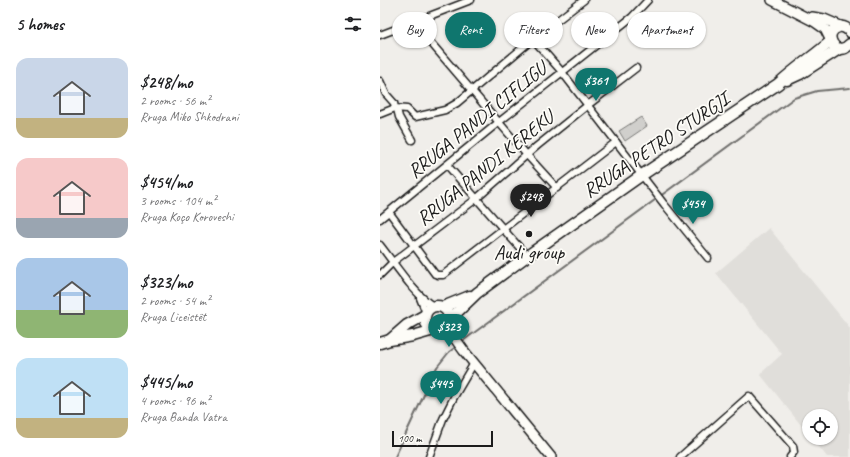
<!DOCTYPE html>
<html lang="en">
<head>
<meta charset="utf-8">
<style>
	:root { --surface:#fff; --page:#f6f6f6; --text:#202124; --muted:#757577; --accent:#0f766e }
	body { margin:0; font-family:Caveat,sans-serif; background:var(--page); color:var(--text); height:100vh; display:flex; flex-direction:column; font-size:15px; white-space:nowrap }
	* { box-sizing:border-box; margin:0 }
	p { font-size:13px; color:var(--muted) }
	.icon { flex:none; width:22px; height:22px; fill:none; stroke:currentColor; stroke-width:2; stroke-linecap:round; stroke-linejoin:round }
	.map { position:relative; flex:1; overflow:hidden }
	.side { display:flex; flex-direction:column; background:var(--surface); width:380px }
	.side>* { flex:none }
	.banner { position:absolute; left:12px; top:12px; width:380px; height:36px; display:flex; gap:8px }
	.fabs { position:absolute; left:422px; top:409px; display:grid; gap:8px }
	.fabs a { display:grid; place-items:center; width:36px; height:36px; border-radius:50%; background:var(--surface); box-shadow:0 1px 3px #0004; font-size:20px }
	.scale { position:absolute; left:12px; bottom:10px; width:101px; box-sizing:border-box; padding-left:4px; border:2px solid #1c1c1c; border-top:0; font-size:11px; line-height:14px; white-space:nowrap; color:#1c1c1c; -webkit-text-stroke:3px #fdfcf7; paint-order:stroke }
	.price { position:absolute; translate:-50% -34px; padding:0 9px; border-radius:14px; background:var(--accent); color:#fff; font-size:13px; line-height:26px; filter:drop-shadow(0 1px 2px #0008) }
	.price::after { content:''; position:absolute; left:50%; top:24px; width:12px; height:9px; margin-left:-6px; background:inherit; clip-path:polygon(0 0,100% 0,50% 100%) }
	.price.current { background:#222; color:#fff }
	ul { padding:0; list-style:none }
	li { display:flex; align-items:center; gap:12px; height:100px; padding:0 16px }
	li span { display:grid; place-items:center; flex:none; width:112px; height:80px; border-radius:12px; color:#555 }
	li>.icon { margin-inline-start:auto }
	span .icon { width:48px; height:48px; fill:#fffc; stroke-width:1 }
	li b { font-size:17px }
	h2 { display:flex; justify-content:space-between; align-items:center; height:48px; padding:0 16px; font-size:17px }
	.chip { padding:0 14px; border-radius:18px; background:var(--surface); box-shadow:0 1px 3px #0004; font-size:14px; line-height:36px }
	.chip.current { background:var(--accent); color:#fff }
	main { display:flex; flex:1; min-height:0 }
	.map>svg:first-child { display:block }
	.built { fill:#e0deda }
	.green { fill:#d0cfcc; stroke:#767674 }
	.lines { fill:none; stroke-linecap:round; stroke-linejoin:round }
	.stream { stroke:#706f6d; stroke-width:2 }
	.street-casing { stroke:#1c1c1c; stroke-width:9 }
	.secondary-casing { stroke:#1c1c1c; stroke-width:12 }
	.primary-casing { stroke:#1c1c1c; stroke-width:13 }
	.street { stroke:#fdfcf7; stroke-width:6 }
	.secondary { stroke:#fdfcf7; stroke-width:9 }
	.primary { stroke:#fdfcf7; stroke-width:10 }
	.poi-dot { fill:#1c1c1c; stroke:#fdfcf7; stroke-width:1.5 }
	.labels { text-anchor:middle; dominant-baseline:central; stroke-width:3.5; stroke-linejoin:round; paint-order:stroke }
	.street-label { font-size:20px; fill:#1c1c1c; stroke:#fdfcf7 }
	.poi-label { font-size:20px; fill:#1c1c1c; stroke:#fdfcf7 }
</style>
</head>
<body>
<main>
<section class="side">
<h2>5 homes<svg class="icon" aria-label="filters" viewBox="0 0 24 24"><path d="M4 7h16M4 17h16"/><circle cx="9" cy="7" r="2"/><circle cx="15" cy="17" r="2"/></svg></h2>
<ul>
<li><span style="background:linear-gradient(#c9d6e8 75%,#c2b280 0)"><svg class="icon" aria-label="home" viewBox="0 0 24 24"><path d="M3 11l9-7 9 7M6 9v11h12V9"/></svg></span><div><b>$248/mo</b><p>2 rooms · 56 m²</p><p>Rruga Miko Shkodrani</p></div></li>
<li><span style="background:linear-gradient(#f6c9c9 75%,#9aa5b1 0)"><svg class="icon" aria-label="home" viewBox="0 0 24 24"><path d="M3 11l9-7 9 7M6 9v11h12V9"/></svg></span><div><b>$454/mo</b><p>3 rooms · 104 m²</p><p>Rruga Koço Koroveshi</p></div></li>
<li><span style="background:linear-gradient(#a9c7e8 65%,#8fb573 0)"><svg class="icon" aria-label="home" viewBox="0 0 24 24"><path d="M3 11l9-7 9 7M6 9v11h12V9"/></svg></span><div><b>$323/mo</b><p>2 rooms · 54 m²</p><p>Rruga Liceistët</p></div></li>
<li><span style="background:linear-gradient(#bfe0f5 75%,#c2b280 0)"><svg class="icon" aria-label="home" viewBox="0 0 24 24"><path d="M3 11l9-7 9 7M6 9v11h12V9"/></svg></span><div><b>$445/mo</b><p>4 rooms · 96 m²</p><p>Rruga Banda Vatra</p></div></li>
</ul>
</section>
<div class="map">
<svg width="470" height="457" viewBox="0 0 470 457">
	<rect width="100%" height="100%" fill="#f0eeea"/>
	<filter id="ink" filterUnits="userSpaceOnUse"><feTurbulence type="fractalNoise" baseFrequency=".025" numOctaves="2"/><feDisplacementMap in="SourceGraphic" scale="8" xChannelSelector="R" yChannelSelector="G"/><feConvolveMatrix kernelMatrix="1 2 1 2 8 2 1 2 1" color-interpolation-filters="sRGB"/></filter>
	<g filter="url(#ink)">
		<polygon class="built" points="389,228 470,328 470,457 447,457 432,438 451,438 451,416 429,416 429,435 380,374 402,354 336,273"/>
		<polygon class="green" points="261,117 267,126 245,141 239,131"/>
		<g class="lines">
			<g class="stream">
				<polyline points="80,343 414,98 437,91 470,88"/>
				<polyline points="15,457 57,367 69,352 77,346"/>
			</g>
			<g class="street-casing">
				<g id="street">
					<polyline points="34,23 146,154 177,188"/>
					<polyline points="0,35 91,0"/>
					<polyline points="153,39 182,72 284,204 328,258"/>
					<polyline points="0,81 6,94 14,103 15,108 27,109 35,117 65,110 77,103 153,39 204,0"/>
					<polyline points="17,109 19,117 32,140"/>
					<polyline points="0,114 15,108"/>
					<polyline points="67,165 147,256"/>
					<polyline points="9,212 55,274 58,275 63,275 236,142"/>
					<polyline points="0,219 119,122 252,17 268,0"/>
					<path d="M0 245C15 264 33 293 53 306"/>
					<polyline points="0,275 13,262 96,199 157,146 208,105 256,68"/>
					<polyline points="40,298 46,313"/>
					<polyline points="49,457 63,419 74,397 94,363"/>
					<polyline points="300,457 369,396 413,446 414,452 410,457"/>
				</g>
			</g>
			<g class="secondary-casing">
				<g id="secondary">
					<polyline points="392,0 435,22 445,29 450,39"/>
					<polyline points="432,17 444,19 465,28"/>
					<polyline points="66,326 84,351 171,457"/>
				</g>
			</g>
			<g class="primary-casing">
				<g id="primary">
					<path d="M470 32C467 28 463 26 459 27 441 31 455 60 470 44"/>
					<polyline points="407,80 420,74 459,49"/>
					<circle cx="57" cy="318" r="12"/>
					<polyline points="63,307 90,296"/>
					<path d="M69 320 97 293 147 256 262 175 398 84C415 68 434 56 451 41"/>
					<polyline points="11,339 27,325 45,315"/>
					<polyline points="0,343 10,340 33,336 54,330"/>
				</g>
			</g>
			<use href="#street" class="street"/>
			<use href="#secondary" class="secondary"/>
			<use href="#primary" class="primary"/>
		</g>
	</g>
	<circle class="poi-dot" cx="149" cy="234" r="4"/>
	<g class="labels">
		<g class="street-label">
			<text transform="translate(97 120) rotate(-39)">RRUGA PANDI CIFLIGU</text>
			<text transform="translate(276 145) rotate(-34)">RRUGA PETRO STURGJI</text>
			<text transform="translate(105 168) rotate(-39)">RRUGA PANDI KEREKU</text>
		</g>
		<g class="poi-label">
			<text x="149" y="252">Audi group</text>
		</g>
	</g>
</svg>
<div class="fabs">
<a><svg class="icon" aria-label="locate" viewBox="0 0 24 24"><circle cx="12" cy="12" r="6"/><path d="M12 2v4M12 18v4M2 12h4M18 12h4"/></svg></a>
</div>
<div class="scale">100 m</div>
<b class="price" style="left:216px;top:102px">$361</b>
<b class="price current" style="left:151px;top:218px">$248</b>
<b class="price" style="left:313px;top:225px">$454</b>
<b class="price" style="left:69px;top:348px">$323</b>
<b class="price" style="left:61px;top:405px">$445</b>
<div class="banner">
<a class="chip">Buy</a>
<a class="chip current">Rent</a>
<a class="chip">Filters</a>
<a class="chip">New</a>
<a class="chip">Apartment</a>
</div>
</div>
</main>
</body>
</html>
